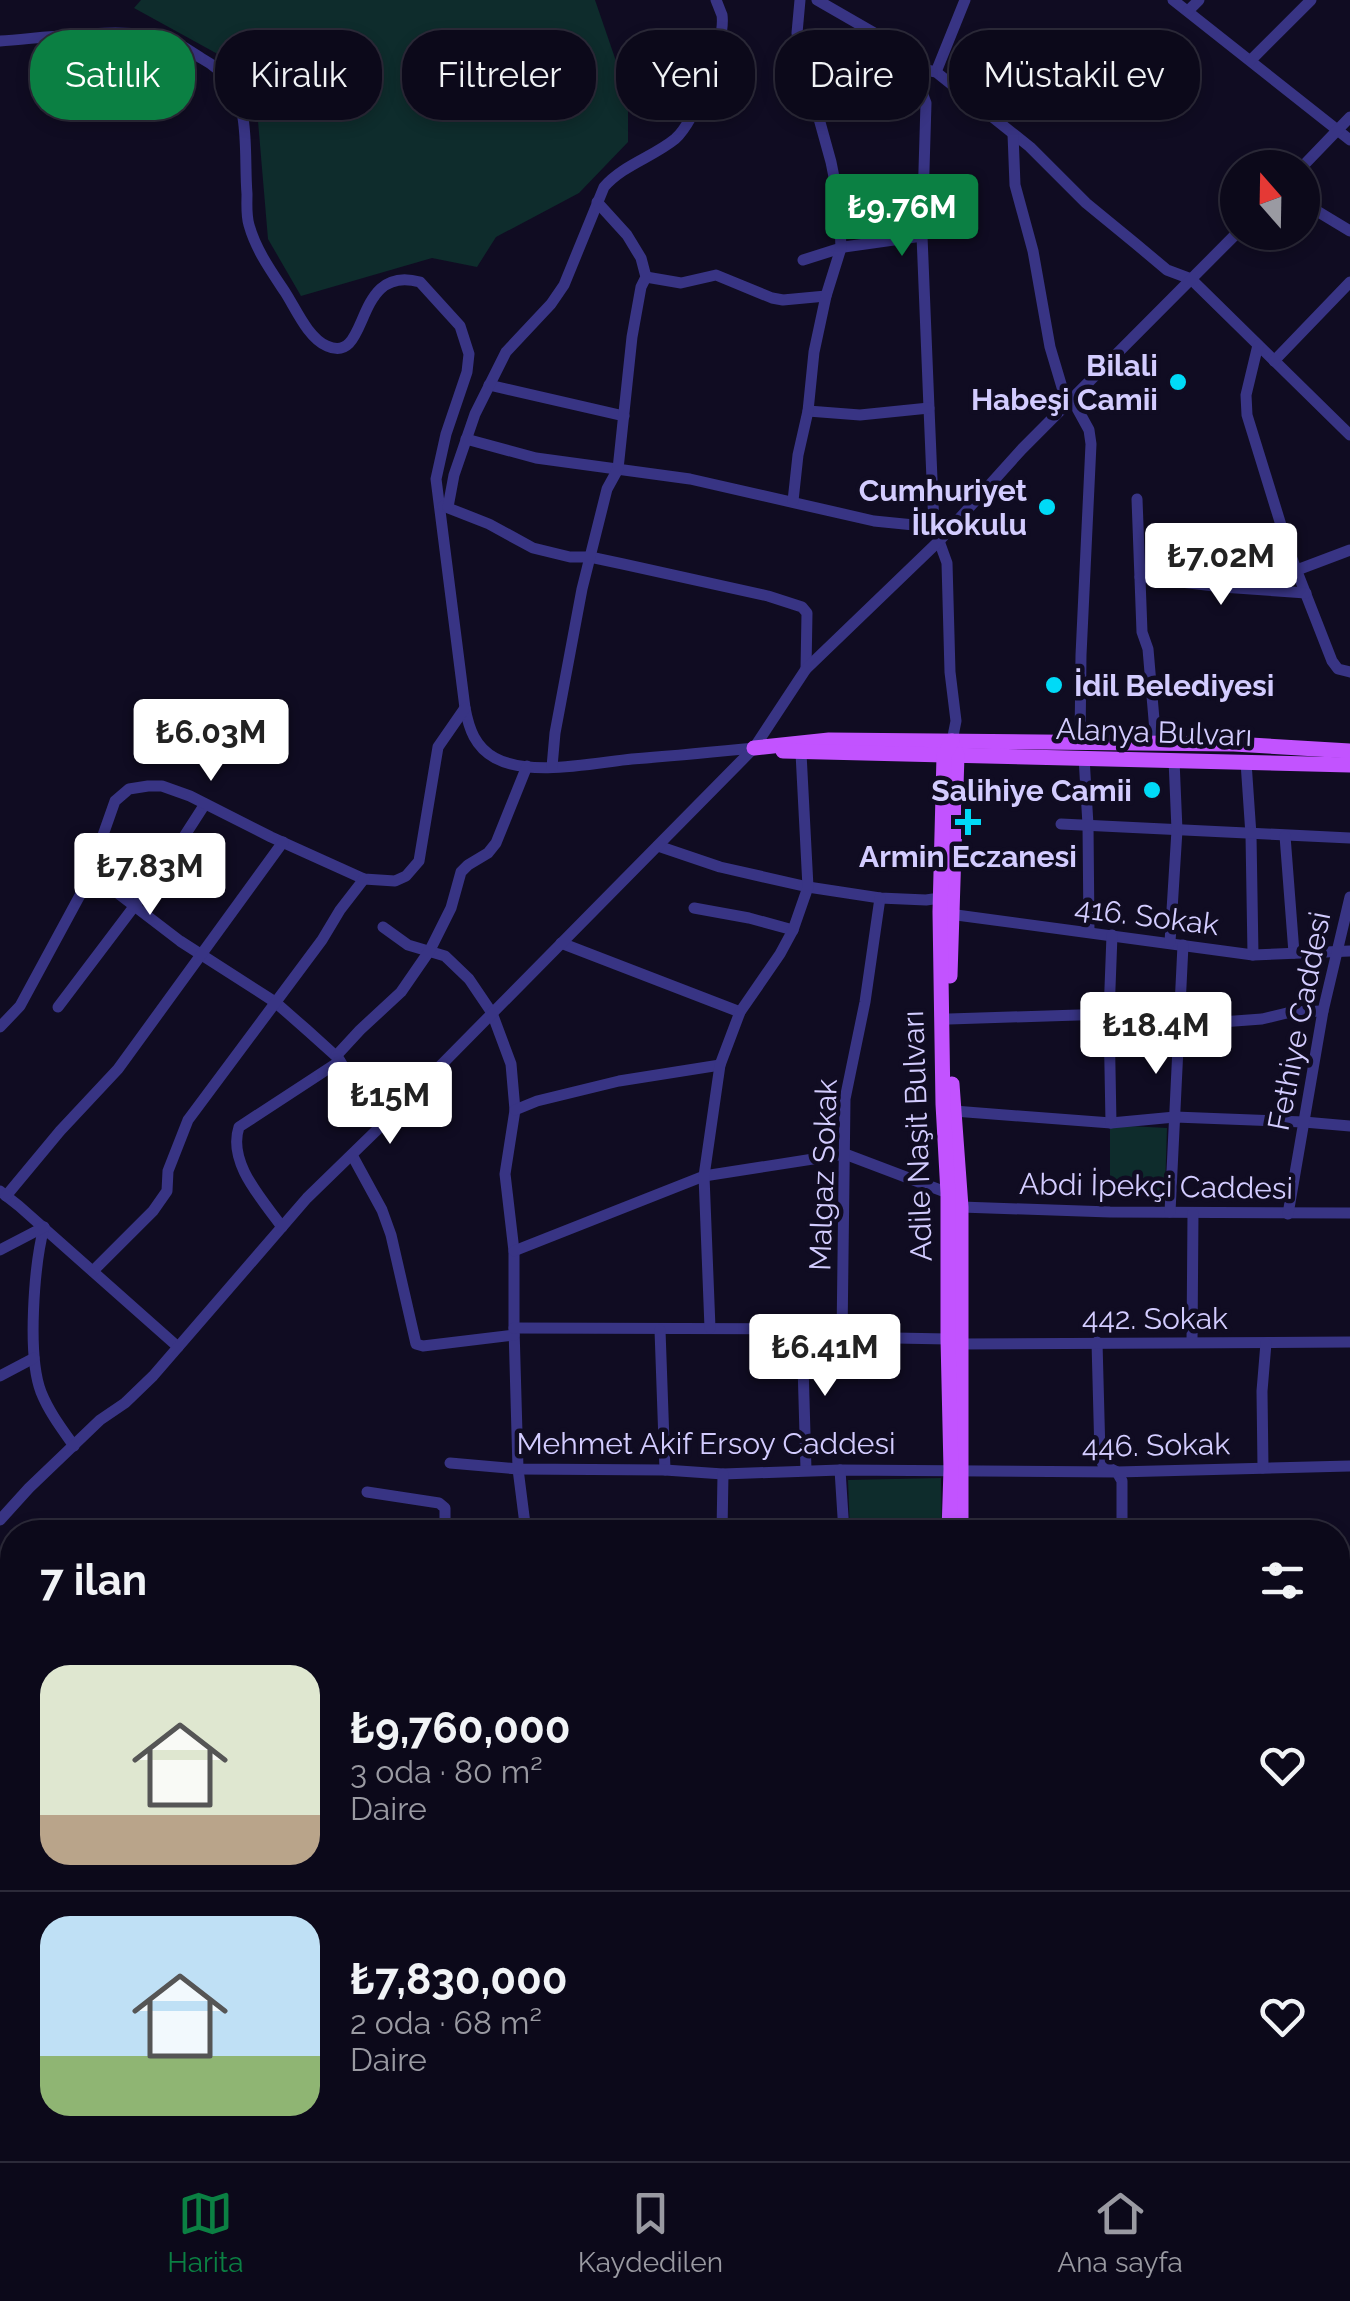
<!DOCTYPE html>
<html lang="tr">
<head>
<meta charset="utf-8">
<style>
	:root { --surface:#0c091a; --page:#151223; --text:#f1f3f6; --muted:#9a9aa2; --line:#2c2a39; --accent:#0b8043 }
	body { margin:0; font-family:Raleway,sans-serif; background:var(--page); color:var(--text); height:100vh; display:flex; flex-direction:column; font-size:38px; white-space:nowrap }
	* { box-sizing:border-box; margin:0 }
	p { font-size:32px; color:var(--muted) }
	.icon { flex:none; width:55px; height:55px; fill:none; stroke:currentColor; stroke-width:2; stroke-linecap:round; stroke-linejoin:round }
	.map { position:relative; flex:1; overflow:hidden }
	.details { position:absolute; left:0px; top:1520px; width:1350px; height:642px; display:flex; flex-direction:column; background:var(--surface); border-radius:40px 40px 0 0; box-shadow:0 5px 15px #0003,0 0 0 2px var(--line) }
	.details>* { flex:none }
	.guide { position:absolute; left:30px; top:30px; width:1290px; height:90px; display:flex; gap:20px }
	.needle { width:65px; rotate:340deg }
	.fabs { position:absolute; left:1220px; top:150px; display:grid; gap:20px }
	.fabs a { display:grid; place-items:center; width:100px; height:100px; border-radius:50%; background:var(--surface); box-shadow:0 5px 15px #0003,0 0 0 2px var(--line); font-size:50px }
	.price { position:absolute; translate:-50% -85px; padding:0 22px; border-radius:10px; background:#fff; color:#222; font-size:32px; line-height:65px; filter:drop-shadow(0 2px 5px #0008) }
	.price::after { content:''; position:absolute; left:50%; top:60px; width:30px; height:22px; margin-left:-15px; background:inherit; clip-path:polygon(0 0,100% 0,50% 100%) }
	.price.active { background:var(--accent); color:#fff }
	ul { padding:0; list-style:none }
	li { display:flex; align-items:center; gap:30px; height:250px; padding:0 40px }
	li+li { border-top:2px solid var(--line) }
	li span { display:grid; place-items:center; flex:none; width:280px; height:200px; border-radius:30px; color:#555 }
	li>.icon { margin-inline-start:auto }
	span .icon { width:120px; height:120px; fill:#fffc; stroke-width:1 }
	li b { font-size:42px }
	h2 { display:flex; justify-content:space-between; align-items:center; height:120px; padding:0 40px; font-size:42px }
	.tag { padding:0 35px; border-radius:40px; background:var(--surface); box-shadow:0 5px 15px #0003,0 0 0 2px var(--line); font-size:35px; line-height:90px }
	.tag.active { background:var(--accent); color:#fff }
	.tabs { display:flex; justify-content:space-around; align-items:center; height:140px; border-top:2px solid var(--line); background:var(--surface); font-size:28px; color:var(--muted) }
	.tabs a { display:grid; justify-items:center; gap:5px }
	.tabs .active { color:var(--accent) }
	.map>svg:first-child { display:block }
	.green { fill:#0e2c2c }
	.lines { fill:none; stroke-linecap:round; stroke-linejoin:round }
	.minor { stroke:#383484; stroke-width:11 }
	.major { stroke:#c253ff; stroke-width:15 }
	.poi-dot { fill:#00daf7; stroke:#100c22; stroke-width:4 }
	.labels { text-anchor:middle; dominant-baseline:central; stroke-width:9; stroke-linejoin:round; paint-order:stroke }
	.poi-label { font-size:30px; font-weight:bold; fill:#d3ccff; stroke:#100c22; text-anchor:end }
	.street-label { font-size:30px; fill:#d3ccff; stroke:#100c22 }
</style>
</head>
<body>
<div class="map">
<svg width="1350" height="2161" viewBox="0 0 1350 2161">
	<rect width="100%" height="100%" fill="#100c22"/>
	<g class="green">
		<polygon points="141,0 595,0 628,96 628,142 579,193 496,237 477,267 432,258 301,296 268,239 254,74 134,8"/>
		<polygon points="1110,1125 1167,1128 1165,1190 1157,1196 1110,1194"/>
		<polygon points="941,1478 942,1532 850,1532 848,1480"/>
	</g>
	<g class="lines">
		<g class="minor">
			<polyline points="817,0 883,38 912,67 926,103 922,236 929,408 934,527 947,563 950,672 956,721 952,741 954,747"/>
			<polyline points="1173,0 1350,140"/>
			<polyline points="1188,11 1199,0"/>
			<path d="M0 41C44 38 128 26 168 39 179 43 191 52 201 58 225 71 240 91 243 118 247 143 245 169 247 194 247 204 246 215 249 225 256 250 271 271 285 292 296 309 308 338 327 346 371 366 352 263 420 282L460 326 469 354 467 372 446 434 436 479 465 708C469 729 475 747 495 758 530 777 593 763 632 759 673 756 713 752 754 748"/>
			<polyline points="1251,60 1311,0"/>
			<polyline points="912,67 936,72 1030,147 1086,203 1136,244 1167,270 1191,279 1350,435"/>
			<polyline points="936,72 965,0"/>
			<polyline points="1013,134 1015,185 1033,251 1050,347 1067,404"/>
			<polyline points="1301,168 1350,117"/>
			<polyline points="1302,202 1350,231"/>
			<polyline points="803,260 844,247 922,236"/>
			<polyline points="646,277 681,283 716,275 772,298 783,300 826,296"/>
			<polyline points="1258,345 1246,395 1247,415 1289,551 1332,661 1338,669 1350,672"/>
			<polyline points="1274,361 1350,282"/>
			<polyline points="489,385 624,416"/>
			<polyline points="1072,399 1089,430 1091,444 1081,655 1080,742"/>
			<polyline points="808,411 860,415 929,408"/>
			<polyline points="466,439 536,458 690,479 874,521 934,527"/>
			<polyline points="1137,499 1142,632 1148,649 1156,743"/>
			<polyline points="793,501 798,455 808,411 814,352 826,296 841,248 839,202 831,162 800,50 797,33 800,0"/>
			<polyline points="443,506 489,524 533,548 570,557 590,557 623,564 768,596 802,607 807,613 806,669"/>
			<path d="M448 507 454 475 475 414 506 352 551 304 564 285 604 187C623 165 653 157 675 139 696 121 726 42 722 15 721 13 717 2 716 0"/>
			<polyline points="1297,570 1350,550"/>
			<polyline points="1140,577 1222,587 1306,593"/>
			<polyline points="1084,757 1088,825 1089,932"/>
			<polyline points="1246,762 1251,835 1253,955"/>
			<polyline points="552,767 555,733 582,589 607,489 618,469 632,337 641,287 646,277 641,258 627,235 597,202"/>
			<polyline points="1061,824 1350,838"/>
			<polyline points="1285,836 1294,953"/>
			<polyline points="658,846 720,867 808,887 880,898 926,900 947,897"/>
			<polyline points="90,872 180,941 275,1002 307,1030 338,1058 381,1126"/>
			<polyline points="694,908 749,918 793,930"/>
			<polyline points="949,914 1253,955 1350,951"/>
			<polyline points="383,927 408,945 445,956 469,979 492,1013 511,1064 515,1110 505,1174 514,1251 514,1328 518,1469 526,1532"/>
			<polyline points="1170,942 1177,830 1174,760"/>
			<polyline points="561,943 740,1012"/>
			<polyline points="58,1007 167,863 205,804"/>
			<polyline points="949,1019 1109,1014"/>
			<polyline points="1180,1025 1262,1019 1291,1012 1323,1011"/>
			<polyline points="0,1027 20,1006 85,886 115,801 129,789 148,786 162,786 190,796 271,837 364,879 395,881 406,876 419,861 438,747 465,708"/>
			<polyline points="336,1056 360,1030 401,992 430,950 451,908 461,872 468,865 488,853 496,843 527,766"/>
			<polyline points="515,1110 537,1101 619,1081 720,1065"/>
			<polyline points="954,1111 1111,1123 1175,1117 1304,1122 1350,1126"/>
			<polyline points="1111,1123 1109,1014 1112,935"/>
			<polyline points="352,1155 382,1210 391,1235 416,1344 423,1346 514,1335"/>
			<polyline points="0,1191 19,1206 178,1347"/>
			<polyline points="6,1196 60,1131 118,1069 283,842"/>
			<polyline points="961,1207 1110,1212 1350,1213"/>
			<polyline points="1170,1212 1183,945"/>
			<polyline points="1288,1214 1323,1011 1350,897"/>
			<path d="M44 1227C34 1266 27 1356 41 1392 49 1412 62 1429 74 1446"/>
			<path d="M282 1227C263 1200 227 1163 239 1127L340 1061"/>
			<polyline points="0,1250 44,1227"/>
			<polyline points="514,1251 704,1176 845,1154 948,1193"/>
			<polyline points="93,1271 153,1211 167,1191 168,1171 188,1120 322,940 340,910 364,879"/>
			<polyline points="514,1328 802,1329 842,1337 948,1339"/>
			<polyline points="710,1328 704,1176 720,1065 740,1012 780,954 793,930 808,887 801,753"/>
			<polyline points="802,1329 806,1470"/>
			<polyline points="660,1330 665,1470"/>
			<polyline points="842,1337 845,1099 865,1002 880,898"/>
			<polyline points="1097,1342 1100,1455 1103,1465 1117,1472 1122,1481 1122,1532"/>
			<polyline points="1192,1342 1193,1213"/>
			<polyline points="960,1344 1350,1342"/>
			<polyline points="0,1376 34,1358"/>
			<polyline points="450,1463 518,1469 665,1470 723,1474 840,1470 1117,1472 1350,1466"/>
			<polyline points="1263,1468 1262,1391 1266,1343"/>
			<polyline points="840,1470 844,1532"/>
			<polyline points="367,1492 439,1503 445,1508 445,1532"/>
			<polyline points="0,1520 29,1488 100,1420 125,1403 153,1376 307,1198 381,1126 754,748 806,669 940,540 1022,449 1238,232"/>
			<polyline points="722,1532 723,1474"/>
			<polyline points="1338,1617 1350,1598"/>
			<polyline points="1338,1683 1350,1686"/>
			<polyline points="1338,1767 1350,1770"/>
			<polyline points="0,1858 12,1846"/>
			<polyline points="1338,1877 1350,1882"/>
			<polyline points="1338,1931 1350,1934"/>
			<polyline points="0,1960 12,1956"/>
			<polyline points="1338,2028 1350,2006"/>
			<polyline points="0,2055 12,2051"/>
			<polyline points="1338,2067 1350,2077"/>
			<polyline points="266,2150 269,2161"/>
			<polyline points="564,2150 565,2161"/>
			<polyline points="787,2150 788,2161"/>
			<polyline points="891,2150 892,2161"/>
			<polyline points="1119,2150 1126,2161"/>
			<polyline points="1,2161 31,2150"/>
			<polyline points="413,2161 445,2150"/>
			<polyline points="1141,2161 1149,2150"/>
			<polyline points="1263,2161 1269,2150"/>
		</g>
		<g class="major">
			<polyline points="754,748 829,740 1234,744 1350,751"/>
			<polyline points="783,751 1350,765"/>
			<polyline points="950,976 957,755"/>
			<polyline points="952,1084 961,1207 961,1532"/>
			<polyline points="949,1532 951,1469 948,1339 948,1193 943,1104 940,912 944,756 952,741"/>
			<polyline points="967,2161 968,2150"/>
			<polyline points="978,2161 979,2150"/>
		</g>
	</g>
	<g class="poi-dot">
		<circle cx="1178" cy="382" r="10"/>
		<circle cx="1047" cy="507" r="10"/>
		<circle cx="1054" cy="685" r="10"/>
		<circle cx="1152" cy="790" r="10"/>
		<path d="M963 807h10v10h10v10h-10v10h-10v-10h-10v-10h10z"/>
	</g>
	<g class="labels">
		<g class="poi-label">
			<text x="1158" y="365">Bilali<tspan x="1158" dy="34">Habeşi Camii</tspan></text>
			<text x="1027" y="490">Cumhuriyet<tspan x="1027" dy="34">İlkokulu</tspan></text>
			<text x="1074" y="685" text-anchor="start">İdil Belediyesi</text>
			<text x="1132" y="790">Salihiye Camii</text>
			<text x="968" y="856" text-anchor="middle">Armin Eczanesi</text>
		</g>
		<g class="street-label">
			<text transform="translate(1154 732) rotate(2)">Alanya Bulvarı</text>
			<text transform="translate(1147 916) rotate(7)">416. Sokak</text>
			<text transform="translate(1299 1021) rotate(-79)">Fethiye Caddesi</text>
			<text transform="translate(917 1136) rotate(-92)">Adile Naşit Bulvarı</text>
			<text transform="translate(823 1175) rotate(-88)">Malgaz Sokak</text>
			<text transform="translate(1156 1186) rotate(1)">Abdi İpekçi Caddesi</text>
			<text x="1155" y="1318">442. Sokak</text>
			<text x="706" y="1443">Mehmet Akif Ersoy Caddesi</text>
			<text transform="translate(1156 1445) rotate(-1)">446. Sokak</text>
		</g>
	</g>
</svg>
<div class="fabs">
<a><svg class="needle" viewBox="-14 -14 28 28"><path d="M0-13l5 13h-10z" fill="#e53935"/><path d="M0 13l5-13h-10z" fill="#9a9aa2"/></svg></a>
</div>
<b class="price active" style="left:902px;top:259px">₺9.76M</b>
<b class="price" style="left:1221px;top:608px">₺7.02M</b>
<b class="price" style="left:211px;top:784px">₺6.03M</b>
<b class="price" style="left:150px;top:918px">₺7.83M</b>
<b class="price" style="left:1156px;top:1077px">₺18.4M</b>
<b class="price" style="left:390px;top:1147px">₺15M</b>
<b class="price" style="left:825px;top:1399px">₺6.41M</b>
<div class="guide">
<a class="tag active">Satılık</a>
<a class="tag">Kiralık</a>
<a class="tag">Filtreler</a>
<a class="tag">Yeni</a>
<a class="tag">Daire</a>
<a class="tag">Müstakil ev</a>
</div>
<section class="details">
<h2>7 ilan<svg class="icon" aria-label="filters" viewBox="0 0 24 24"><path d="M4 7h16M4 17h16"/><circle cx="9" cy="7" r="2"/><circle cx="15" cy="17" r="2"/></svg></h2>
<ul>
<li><span style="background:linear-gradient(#dfe7d0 75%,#b9a48a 0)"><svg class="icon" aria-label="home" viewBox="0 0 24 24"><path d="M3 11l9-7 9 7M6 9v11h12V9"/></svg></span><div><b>₺9,760,000</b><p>3 oda · 80 m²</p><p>Daire</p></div><svg class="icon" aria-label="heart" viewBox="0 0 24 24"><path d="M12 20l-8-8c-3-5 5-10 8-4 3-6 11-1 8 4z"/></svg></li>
<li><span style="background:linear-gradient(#bfe0f5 70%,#8fb573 0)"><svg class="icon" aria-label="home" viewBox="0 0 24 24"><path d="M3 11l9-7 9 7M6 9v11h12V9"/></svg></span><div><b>₺7,830,000</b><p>2 oda · 68 m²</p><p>Daire</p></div><svg class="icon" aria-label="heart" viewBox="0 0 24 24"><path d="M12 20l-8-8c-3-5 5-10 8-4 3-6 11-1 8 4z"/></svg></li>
</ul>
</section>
</div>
<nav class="tabs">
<a class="active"><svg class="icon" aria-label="map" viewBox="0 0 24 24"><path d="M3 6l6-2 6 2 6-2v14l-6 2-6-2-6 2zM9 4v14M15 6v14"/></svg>Harita</a>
<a><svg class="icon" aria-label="saved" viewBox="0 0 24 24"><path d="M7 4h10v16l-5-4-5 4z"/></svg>Kaydedilen</a>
<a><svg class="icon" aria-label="home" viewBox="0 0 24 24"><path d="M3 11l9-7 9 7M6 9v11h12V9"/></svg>Ana sayfa</a>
</nav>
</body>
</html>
